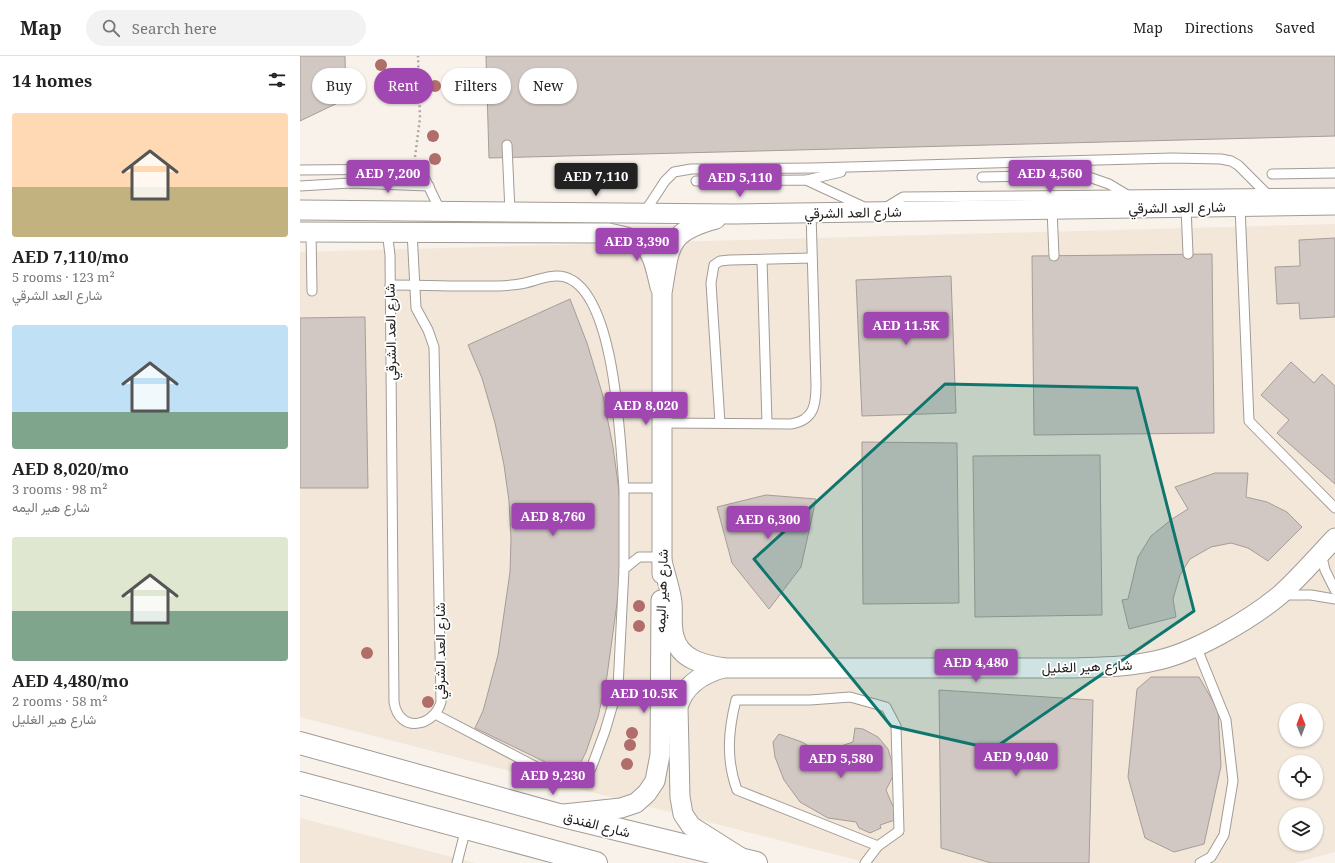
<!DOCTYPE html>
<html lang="en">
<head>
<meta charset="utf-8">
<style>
	:root { --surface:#fff; --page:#f2f2f2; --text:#222; --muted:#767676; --line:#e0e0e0; --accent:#a147b2 }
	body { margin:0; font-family:"Noto Serif",Vazirmatn,serif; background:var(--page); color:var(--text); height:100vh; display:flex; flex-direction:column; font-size:15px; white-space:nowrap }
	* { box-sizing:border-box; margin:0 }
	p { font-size:13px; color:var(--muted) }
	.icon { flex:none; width:22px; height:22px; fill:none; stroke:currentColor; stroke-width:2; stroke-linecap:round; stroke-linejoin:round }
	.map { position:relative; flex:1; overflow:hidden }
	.details { display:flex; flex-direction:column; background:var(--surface); width:300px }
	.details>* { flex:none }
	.top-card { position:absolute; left:12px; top:12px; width:380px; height:36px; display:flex; gap:8px }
	.needle { width:26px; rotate:359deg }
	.tools { position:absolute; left:979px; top:647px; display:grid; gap:8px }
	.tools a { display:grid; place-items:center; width:44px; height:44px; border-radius:50%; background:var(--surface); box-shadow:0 1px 3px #0004; font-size:20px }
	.price { position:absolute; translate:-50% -34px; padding:0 9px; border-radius:4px; background:var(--accent); color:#fff; font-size:13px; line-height:26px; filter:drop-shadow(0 1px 2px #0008) }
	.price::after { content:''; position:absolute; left:50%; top:24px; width:12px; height:9px; margin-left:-6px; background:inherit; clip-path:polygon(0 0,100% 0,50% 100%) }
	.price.selected { background:#222; color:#fff }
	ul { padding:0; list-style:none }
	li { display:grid; align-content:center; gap:8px; height:212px; padding:0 12px }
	li span { display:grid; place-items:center; height:124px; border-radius:4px; color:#555 }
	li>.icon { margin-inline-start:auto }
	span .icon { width:72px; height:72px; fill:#fffc; stroke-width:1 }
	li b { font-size:17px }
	h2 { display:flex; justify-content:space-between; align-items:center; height:48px; padding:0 12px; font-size:17px }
	.chip { padding:0 14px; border-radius:18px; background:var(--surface); box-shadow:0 1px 3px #0004; font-size:14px; line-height:36px }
	.chip.selected { background:var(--accent); color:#fff }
	header { display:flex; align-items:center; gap:24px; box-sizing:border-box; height:56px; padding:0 20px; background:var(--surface); border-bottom:1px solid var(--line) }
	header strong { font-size:19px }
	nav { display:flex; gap:22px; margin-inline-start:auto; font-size:14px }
	.search { width:280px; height:36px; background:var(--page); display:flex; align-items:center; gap:10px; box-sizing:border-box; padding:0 14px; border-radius:22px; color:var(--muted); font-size:15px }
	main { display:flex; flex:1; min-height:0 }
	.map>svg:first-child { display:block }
	.built { fill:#f2e7d9; fill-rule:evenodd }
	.building { fill:#d2c8c3; stroke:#a59d98 }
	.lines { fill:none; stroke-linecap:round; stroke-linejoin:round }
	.service-casing { stroke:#a29c95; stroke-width:11 }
	.minor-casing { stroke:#a29c95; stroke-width:21 }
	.tertiary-casing { stroke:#a29c95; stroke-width:24 }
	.path { stroke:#ada8a2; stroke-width:2.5; stroke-dasharray:2 3; stroke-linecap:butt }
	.service { stroke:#fff; stroke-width:9 }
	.minor { stroke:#fff; stroke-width:19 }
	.tertiary { stroke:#fff; stroke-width:22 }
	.tree { fill:#b16d6a }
	.marked { fill:#0f766e; fill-opacity:0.2; stroke:#0f766e; stroke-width:3; stroke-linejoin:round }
	.labels { text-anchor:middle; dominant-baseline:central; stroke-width:3.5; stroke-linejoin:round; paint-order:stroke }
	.street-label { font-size:14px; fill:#1f1d1a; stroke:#fff }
</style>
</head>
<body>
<header>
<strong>Map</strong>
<div class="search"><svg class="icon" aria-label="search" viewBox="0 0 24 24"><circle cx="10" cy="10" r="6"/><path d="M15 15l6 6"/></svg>Search here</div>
<nav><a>Map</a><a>Directions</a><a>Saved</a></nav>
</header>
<main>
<section class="details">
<h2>14 homes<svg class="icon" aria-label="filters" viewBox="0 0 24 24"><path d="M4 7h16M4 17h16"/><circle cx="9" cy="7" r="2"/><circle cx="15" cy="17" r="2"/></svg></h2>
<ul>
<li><span style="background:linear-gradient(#ffd9b3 60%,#c2b280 0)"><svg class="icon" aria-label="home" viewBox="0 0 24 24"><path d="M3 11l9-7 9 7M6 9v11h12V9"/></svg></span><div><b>AED 7,110/mo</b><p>5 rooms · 123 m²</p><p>شارع العد الشرقي</p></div></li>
<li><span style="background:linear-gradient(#bfe0f5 70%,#7fa58c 0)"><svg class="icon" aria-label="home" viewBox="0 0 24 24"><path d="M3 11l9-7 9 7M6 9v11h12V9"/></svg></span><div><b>AED 8,020/mo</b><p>3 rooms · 98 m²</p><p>شارع هير اليمه</p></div></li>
<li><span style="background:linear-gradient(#dfe7d0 60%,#7fa58c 0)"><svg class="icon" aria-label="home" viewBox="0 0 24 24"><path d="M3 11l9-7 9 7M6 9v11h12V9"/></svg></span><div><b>AED 4,480/mo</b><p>2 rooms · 58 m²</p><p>شارع هير الغليل</p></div></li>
</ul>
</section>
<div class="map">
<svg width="1035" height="807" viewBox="0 0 1035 807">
	<rect width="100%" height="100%" fill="#f8f2ea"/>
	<g class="built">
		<path d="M1035 168V796L994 807H568L0 661V196ZM986 654H1016V684H986ZM986 706H1016V736H986ZM986 758H1016V788H986Z"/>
		<polygon points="0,762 175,807 0,807"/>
	</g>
	<g class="building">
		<polygon points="0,0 45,0 46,43 0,65"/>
		<polygon points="186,0 1035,0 1035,80 189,102"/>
		<polygon points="1035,182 1035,261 1000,263 999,247 977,248 975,211 1000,210 999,184"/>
		<polygon points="912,198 914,377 734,379 732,200"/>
		<polygon points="651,220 656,357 562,360 556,224"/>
		<polygon points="270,243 287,287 303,340 313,391 319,435 321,481 320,525 307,620 298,661 286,696 274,720 175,672 183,655 198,599 210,516 211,482 209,445 204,409 195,367 182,322 168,289"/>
		<polygon points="65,261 68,432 0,432 0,262"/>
		<polygon points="991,306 1014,327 1022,318 1035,330 1035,428 977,377 989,364 961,339"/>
		<polygon points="562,386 657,387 659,547 563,548"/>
		<polygon points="800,399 802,559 675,561 673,400"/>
		<polygon points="915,417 948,417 946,441 967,446 987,456 1002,471 968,505 948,492 931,487 911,491 890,503 880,519 873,543 876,561 829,573 822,544 828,543 838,501 851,480 872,463 888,453 875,431"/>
		<polygon points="466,439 516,443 501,511 469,553 432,507 417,451"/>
		<polygon points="851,621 899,621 918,654 921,710 904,788 874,796 845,782 828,721 837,633"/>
		<polygon points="639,634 793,644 789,807 691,807 641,792"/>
		<polygon points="555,672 563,673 578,681 588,693 592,706 593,720 586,734 595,755 595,764 580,769 581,772 570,777 559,772 556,766 528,762 500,746 484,724 475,701 473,686 479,678 502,686 525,700 535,692 553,686"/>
	</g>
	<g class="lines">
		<g class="service-casing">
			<g id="service">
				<polyline points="207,89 210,156"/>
				<polyline points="0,114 113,113 123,119 140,154"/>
				<polyline points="972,118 1035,117"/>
				<polyline points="682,121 783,119 809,128 829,140"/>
				<polyline points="507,124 541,116"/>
				<polyline points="396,125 506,124 564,151"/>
				<polyline points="0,130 50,127 129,130"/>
				<polyline points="940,150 949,365 1035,452"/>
				<polyline points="886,151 888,198"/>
				<polyline points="585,152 603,141 1035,137"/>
				<polyline points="752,153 754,200"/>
				<polyline points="344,157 365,125 374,116 391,113 513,112 872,102 921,103 931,105 938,109 965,136"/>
				<path d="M87 175 90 199 94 646C99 678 134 671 141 646L134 291 128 274 116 252 112 175"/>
				<polyline points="11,176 12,235"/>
				<polyline points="462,204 467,367"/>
				<path d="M90 229C115 229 140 230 166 230 184 230 202 231 220 228 234 226 250 217 265 221 316 236 320 386 324 432H362"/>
				<path d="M362 367 491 368C514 364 516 349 516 329L511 157"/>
				<polyline points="420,367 411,227 414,209 420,205 430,204 512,202"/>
				<polyline points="1021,497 1025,514 1035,534"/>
				<polyline points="324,513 339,501 362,501"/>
				<polyline points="983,539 1011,539 1035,543"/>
				<polyline points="896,590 926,664 933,725 924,779 911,801 900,807"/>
				<polyline points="135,658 265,726 278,726 288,718 292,710 305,675 318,631 324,513 324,432"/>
				<polyline points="157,807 166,772"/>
				<path d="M565 807 578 790 599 775 596 670 586 651 550 641 510 644H436C428 675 426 704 437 734L578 790"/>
			</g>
		</g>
		<g class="minor-casing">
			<g id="minor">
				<polyline points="0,154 435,158 1035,149"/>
				<path d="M0 176 309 177C350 185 351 192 360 231"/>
				<path d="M362 505C365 518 370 532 372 546 373 557 371 570 374 580 379 604 405 609 425 612H775C801 611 828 611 854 605 892 598 950 564 980 539 999 522 1017 501 1035 482"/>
				<path d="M362 518V237C370 191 366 176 416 163"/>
				<path d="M423 612C402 618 384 629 378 651L380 741 383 758 391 770 440 801"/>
				<polyline points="264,758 321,752 336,747 347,737 355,725 360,699 361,544"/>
			</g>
		</g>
		<g class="tertiary-casing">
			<g id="tertiary">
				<polyline points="0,687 259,759 456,807"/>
				<polyline points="0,727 296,807"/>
			</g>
		</g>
		<polyline class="path" points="115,101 120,62 118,0"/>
		<use href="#service" class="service"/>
		<use href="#minor" class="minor"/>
		<use href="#tertiary" class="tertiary"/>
	</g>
	<g class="tree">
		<circle cx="81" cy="9" r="6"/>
		<circle cx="135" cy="30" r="6"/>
		<circle cx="133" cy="80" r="6"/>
		<circle cx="135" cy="103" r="6"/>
		<circle cx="339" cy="550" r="6"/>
		<circle cx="339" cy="570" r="6"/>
		<circle cx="67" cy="597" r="6"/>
		<circle cx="128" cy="646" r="6"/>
		<circle cx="332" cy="677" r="6"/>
		<circle cx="330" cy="689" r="6"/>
		<circle cx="327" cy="708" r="6"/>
	</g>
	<path class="marked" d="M645 328 837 332 894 555 693 693 591 670 454 503Z"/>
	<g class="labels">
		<g class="street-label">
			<text transform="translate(877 151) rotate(-1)">شارع العد الشرقي</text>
			<text transform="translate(553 156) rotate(-1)">شارع العد الشرقي</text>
			<text transform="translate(90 276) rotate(-91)">شارع العد الشرقي</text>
			<text transform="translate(361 535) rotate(-88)">شارع هير اليمه</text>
			<text transform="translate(139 595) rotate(-90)">شارع العد الشرقي</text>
			<text transform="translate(787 610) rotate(-2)">شارع هير الغليل</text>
			<text transform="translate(297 768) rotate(14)">شارع الفندق</text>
		</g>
	</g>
</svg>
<div class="tools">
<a><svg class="needle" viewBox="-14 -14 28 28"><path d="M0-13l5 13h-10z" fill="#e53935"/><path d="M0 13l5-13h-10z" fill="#767676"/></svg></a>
<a><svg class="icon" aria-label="locate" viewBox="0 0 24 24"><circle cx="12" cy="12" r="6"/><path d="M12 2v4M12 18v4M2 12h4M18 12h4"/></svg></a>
<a><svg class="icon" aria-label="layers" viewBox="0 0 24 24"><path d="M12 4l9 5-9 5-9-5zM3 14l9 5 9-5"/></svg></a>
</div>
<b class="price" style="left:88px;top:138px">AED 7,200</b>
<b class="price" style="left:750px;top:138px">AED 4,560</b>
<b class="price selected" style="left:296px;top:141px">AED 7,110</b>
<b class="price" style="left:440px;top:142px">AED 5,110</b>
<b class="price" style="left:337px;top:206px">AED 3,390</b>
<b class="price" style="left:606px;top:290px">AED 11.5K</b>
<b class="price" style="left:346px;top:370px">AED 8,020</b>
<b class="price" style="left:253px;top:481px">AED 8,760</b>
<b class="price" style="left:468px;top:484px">AED 6,300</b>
<b class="price" style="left:676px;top:627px">AED 4,480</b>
<b class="price" style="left:344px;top:658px">AED 10.5K</b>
<b class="price" style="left:716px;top:721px">AED 9,040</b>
<b class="price" style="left:541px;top:723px">AED 5,580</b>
<b class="price" style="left:253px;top:740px">AED 9,230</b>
<div class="top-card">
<a class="chip">Buy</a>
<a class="chip selected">Rent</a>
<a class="chip">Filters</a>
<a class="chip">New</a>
</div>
</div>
</main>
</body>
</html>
